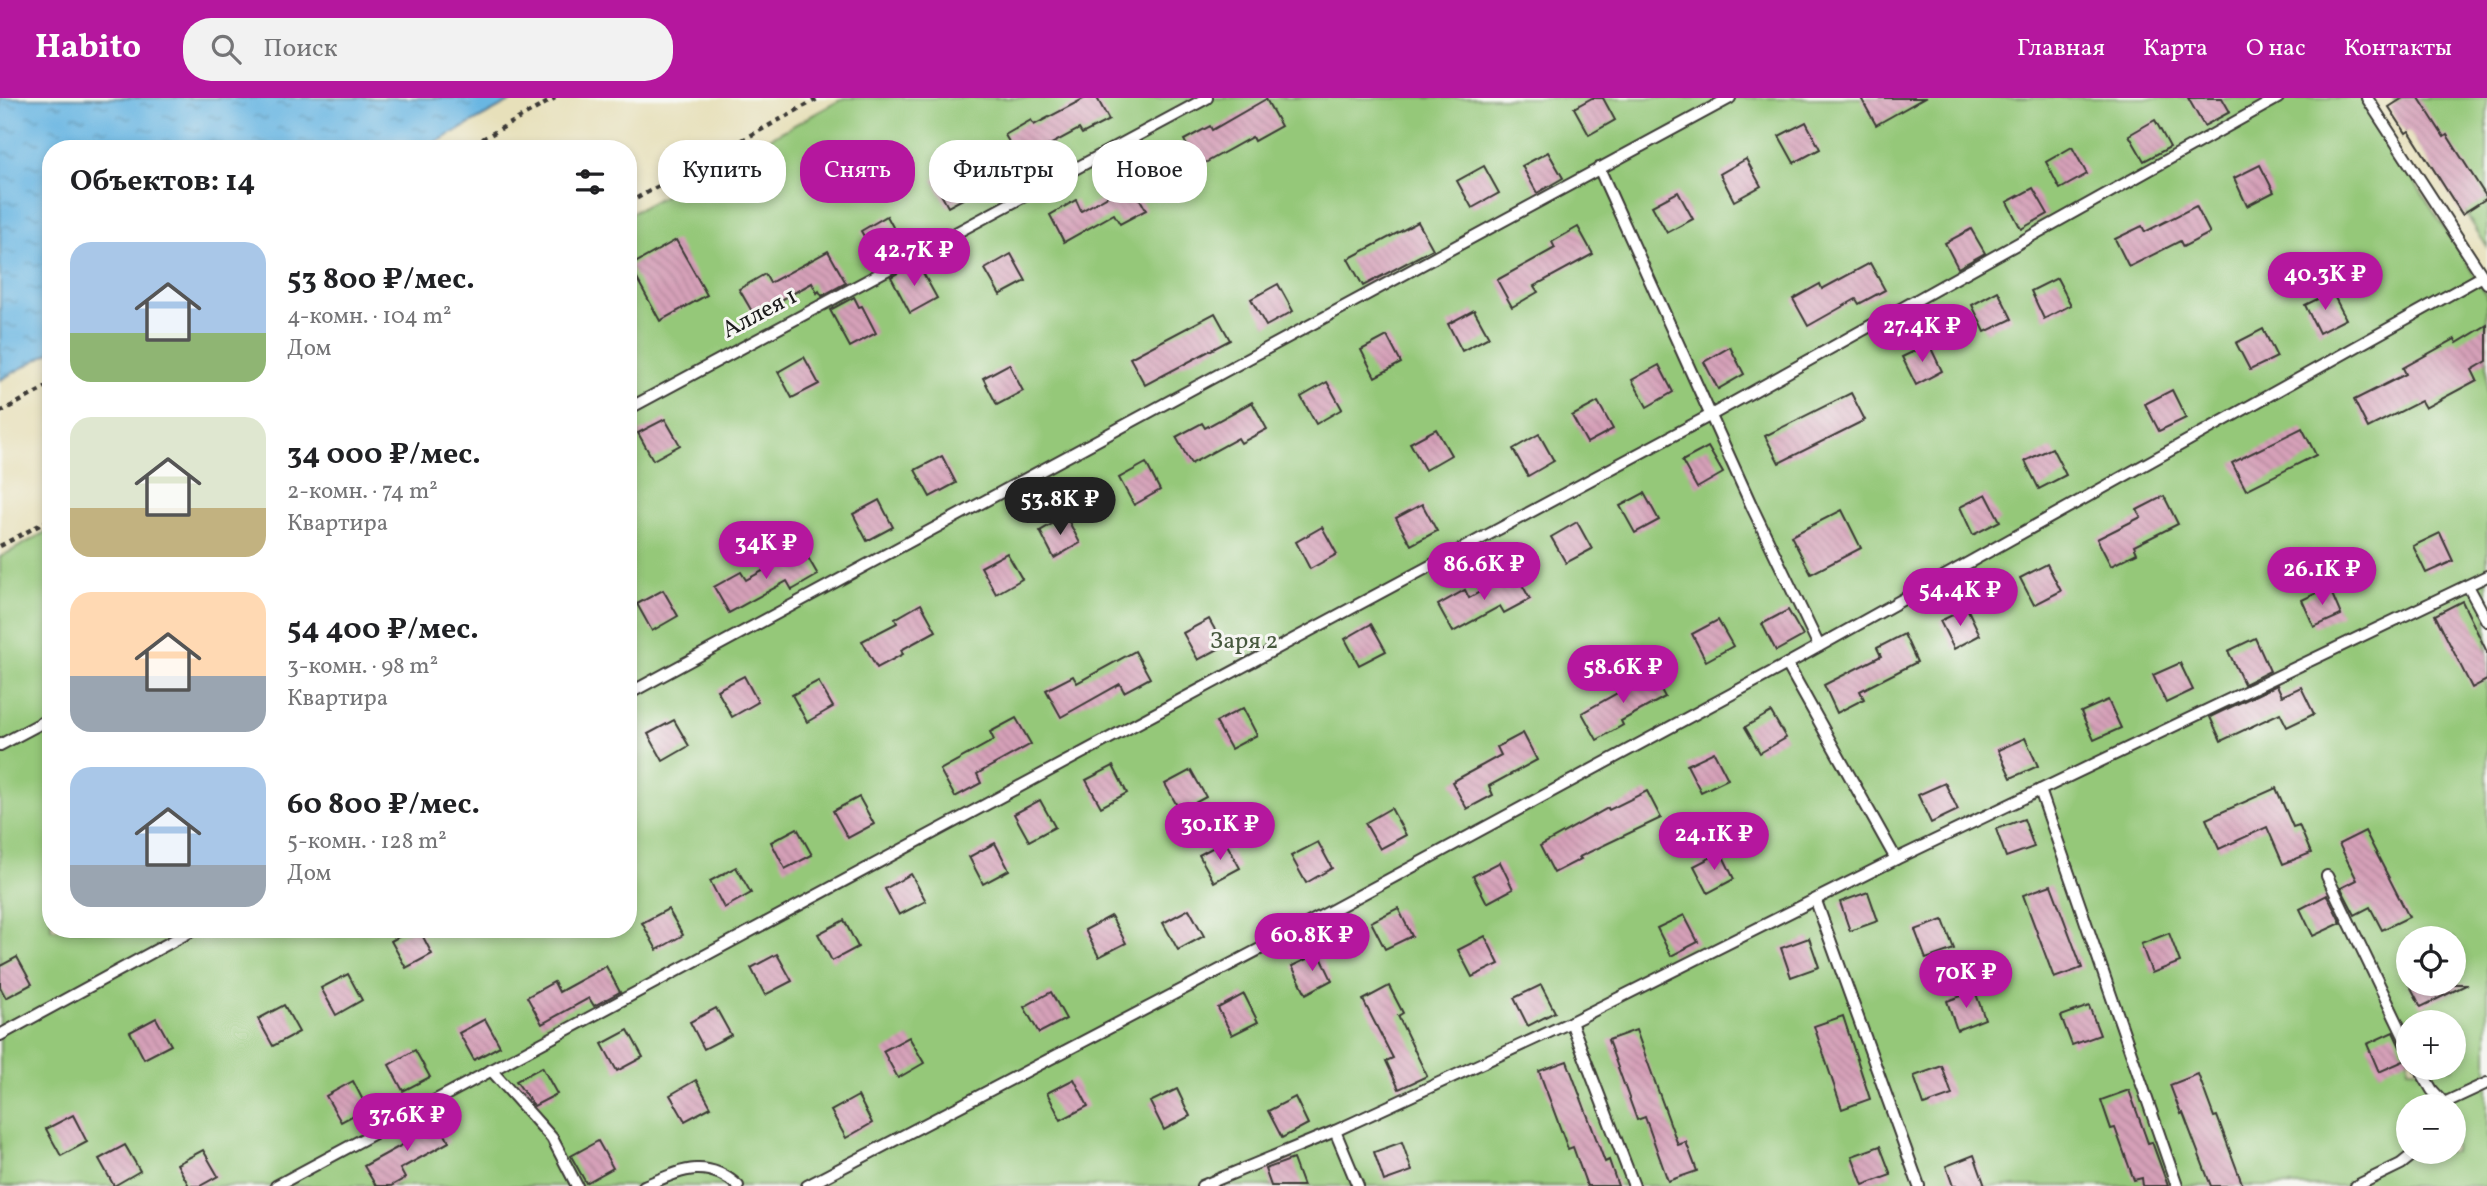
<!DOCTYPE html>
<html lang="ru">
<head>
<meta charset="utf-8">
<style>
	:root { --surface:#fff; --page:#f2f2f2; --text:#202124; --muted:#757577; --accent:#b5179e }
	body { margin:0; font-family:Vollkorn,serif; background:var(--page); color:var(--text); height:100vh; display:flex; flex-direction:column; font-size:26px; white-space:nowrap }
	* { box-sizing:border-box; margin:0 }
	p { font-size:23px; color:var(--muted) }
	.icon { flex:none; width:38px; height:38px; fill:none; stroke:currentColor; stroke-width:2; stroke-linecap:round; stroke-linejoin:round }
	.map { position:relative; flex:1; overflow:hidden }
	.sheet { position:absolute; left:42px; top:42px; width:595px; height:798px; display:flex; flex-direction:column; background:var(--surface); border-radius:28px; box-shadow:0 4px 10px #0003 }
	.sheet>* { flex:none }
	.hud { position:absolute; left:658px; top:42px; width:665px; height:63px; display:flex; gap:14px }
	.fabs { position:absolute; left:2396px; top:828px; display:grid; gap:14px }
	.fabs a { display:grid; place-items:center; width:70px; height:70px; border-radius:50%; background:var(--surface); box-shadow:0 4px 10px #0003; font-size:35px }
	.price { position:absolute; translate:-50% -60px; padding:0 16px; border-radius:24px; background:var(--accent); color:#fff; font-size:23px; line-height:46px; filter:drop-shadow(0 2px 4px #0008) }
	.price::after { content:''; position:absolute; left:50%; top:42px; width:21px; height:16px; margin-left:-10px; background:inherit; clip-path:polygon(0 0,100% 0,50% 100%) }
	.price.selected { background:#222; color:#fff }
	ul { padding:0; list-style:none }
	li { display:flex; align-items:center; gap:21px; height:175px; padding:0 28px }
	li span { display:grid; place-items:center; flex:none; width:196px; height:140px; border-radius:21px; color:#555 }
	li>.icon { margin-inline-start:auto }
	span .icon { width:84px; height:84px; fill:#fffc; stroke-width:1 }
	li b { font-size:30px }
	h2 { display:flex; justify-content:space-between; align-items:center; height:84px; padding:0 28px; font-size:30px }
	.tag { padding:0 24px; border-radius:28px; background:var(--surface); box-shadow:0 4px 10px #0003; font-size:24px; line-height:63px }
	.tag.selected { background:var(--accent); color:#fff }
	header { display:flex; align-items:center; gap:42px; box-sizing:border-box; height:98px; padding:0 35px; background:var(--accent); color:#fff }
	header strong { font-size:33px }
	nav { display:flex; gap:38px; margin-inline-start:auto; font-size:24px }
	.search { width:490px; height:63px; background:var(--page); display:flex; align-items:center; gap:18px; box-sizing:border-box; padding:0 24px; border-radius:28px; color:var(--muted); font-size:26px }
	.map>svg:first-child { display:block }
	.garden { fill:#95c879; stroke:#58724a; stroke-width:2; fill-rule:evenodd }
	.water { fill:url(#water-ripples); stroke:#42697f; stroke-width:2 }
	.building { fill:url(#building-back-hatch) }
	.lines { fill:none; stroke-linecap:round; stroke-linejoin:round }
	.service-casing { stroke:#3a3934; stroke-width:14 }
	.path { stroke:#3a3934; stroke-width:4.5; stroke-dasharray:5 5; stroke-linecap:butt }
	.service { stroke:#fff; stroke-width:10 }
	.labels { text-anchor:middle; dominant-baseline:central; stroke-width:6; stroke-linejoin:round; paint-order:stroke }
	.street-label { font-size:24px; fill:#1c1c1c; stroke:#f6f6f2 }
	.park-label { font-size:24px; fill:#46583d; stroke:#f6f6f2 }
</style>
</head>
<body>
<header>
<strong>Habito</strong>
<div class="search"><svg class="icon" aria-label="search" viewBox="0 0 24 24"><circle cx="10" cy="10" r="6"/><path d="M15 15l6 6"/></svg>Поиск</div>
<nav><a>Главная</a><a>Карта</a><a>О нас</a><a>Контакты</a></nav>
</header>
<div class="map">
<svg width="2487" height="1088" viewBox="0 0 2487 1088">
	<defs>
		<pattern id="water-ripples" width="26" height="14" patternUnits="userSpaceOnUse" patternTransform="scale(1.75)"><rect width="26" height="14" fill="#69b6e2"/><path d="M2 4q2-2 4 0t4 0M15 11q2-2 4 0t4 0" fill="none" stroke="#5693b6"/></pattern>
		<pattern id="building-back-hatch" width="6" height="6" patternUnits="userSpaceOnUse" patternTransform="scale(1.75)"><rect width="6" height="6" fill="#d5a0b8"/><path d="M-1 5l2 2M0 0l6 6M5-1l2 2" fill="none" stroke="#b6899e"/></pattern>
	</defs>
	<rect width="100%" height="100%" fill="#f6f6f2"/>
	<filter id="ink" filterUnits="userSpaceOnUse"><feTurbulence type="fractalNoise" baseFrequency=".0143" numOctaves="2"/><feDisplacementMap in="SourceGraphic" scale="14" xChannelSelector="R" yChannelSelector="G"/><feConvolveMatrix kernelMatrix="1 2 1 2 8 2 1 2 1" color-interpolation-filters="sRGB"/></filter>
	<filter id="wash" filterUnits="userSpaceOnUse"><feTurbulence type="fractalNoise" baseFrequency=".00686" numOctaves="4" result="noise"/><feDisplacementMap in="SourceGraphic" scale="28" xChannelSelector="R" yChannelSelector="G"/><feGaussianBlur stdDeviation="1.57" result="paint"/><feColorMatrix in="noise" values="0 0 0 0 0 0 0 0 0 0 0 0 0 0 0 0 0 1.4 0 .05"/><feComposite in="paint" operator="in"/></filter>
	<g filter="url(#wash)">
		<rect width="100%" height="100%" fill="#e7e0ba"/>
		<g class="garden">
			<path d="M844 0H2361L2487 197V1088H0V459L51 431V831H628V117ZM2408 840H2454V886H2408ZM2408 924H2454V970H2408ZM2408 1008H2454V1054H2408Z"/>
			<polygon points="2393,0 2487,0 2487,149"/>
		</g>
		<polygon class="water" points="0,0 517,0 424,51 51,51 51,254 0,282"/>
		<g id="blocks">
			<g class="building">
				<polygon points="1085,0 1097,0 1109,22 1082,36 1079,31 1020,63 1005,37 1031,22 1034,27"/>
				<polygon points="1592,0 1603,0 1615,22 1589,37 1574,10"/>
				<polygon points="1861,0 1924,0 1876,27"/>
				<polygon points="2188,0 2222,0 2230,14 2204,28"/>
				<polygon points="2403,0 2419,0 2444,39 2447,37 2487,100 2462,116 2409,33 2406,35 2389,9"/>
				<polygon points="1266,1 1281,28 1254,43 1252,39 1198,69 1184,42 1210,28 1212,32"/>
				<polygon points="2155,22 2170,49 2144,63 2129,37"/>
				<polygon points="1806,24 1820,51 1794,65 1779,38"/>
				<polygon points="2072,49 2087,76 2060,91 2046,64"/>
				<polygon points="1548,54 1563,80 1537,95 1522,68"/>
				<polygon points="1746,61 1761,88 1734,103 1720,76"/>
				<polygon points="2260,67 2274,94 2247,108 2234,80"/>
				<polygon points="959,68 974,95 948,109 933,82"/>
				<polygon points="1484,68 1499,95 1472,110 1457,83"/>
				<polygon points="1131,85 1146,112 1120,126 1114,116 1064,144 1050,117 1076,102 1081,113"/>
				<polygon points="2033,90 2048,116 2021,131 2007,104"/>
				<polygon points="1678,94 1693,121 1667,135 1652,108"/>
				<polygon points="2196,108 2210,135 2183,149 2180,143 2129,169 2115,141 2142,128 2145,134"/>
				<polygon points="887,118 906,153 883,165 879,158 876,159 861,133"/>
				<polygon points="1418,124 1433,151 1363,188 1348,161"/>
				<polygon points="1578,129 1593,156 1534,188 1538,194 1512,209 1497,182 1555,150 1552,144"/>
				<polygon points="1971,131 1985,155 1958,170 1945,145"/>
				<polygon points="676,142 707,197 660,223 630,168"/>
				<polygon points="828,153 846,185 822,198 819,193 817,195 812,185 754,217 739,191 765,176 770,185"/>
				<polygon points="1011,156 1026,183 1000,197 985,171"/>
				<polygon points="1870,165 1885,192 1859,206 1856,201 1808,228 1793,201 1820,186 1822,191"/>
				<polygon points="914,166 919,175 922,173 937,200 910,215 891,179"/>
				<polygon points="2057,180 2071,207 2044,221 2031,193"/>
				<polygon points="1278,186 1293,213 1266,228 1251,201"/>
				<polygon points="1998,193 2012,221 1985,234 1972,207"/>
				<polygon points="2332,194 2346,221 2319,235 2305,207"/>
				<polygon points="854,199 859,209 862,208 876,235 850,249 830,212"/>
				<polygon points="1474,212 1489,239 1462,253 1448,226"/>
				<polygon points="1215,215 1230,242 1145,287 1130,260"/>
				<polygon points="2487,227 2487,263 2472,272 2477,282 2425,310 2421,303 2368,330 2354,302 2406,276 2403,270 2455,241 2457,245"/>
				<polygon points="2263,231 2277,259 2250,272 2236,245"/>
				<polygon points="1387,238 1401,265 1375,279 1361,252"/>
				<polygon points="1929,246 1942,273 1916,287 1902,259"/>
				<polygon points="1730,249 1744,276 1718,291 1704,264"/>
				<polygon points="804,259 819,286 792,300 778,274"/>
				<polygon points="1009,266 1023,293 997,307 983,280"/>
				<polygon points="1659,267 1673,294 1647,309 1632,282"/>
				<polygon points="1327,284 1342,311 1316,326 1301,299"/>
				<polygon points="2172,292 2186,320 2159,333 2145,306"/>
				<polygon points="1851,295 1865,322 1779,365 1765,338"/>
				<polygon points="1252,304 1267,331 1241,345 1238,340 1191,366 1176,339 1202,325 1205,330"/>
				<polygon points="1598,304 1613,331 1587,345 1572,318"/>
				<polygon points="665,321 680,347 653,362 638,335"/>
				<polygon points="2302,330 2316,357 2246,392 2232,365"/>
				<polygon points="1436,331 1451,357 1425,372 1410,345"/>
				<polygon points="1539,336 1554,363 1528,378 1513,351"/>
				<polygon points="1708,349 1723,375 1697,390 1682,363"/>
				<polygon points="2052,350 2066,377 2039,391 2025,363"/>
				<polygon points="942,358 956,385 930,399 915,372"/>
				<polygon points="1146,365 1160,392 1134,407 1119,380"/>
				<polygon points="1644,395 1659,422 1635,435 1620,408"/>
				<polygon points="1986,396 2000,423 1973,437 1960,409"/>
				<polygon points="2164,398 2178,426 2134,448 2137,455 2111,468 2097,441 2141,419 2137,412"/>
				<polygon points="879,402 893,429 867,443 853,416"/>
				<polygon points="1422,406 1437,433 1411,447 1396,420"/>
				<polygon points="1842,412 1861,450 1811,476 1791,438"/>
				<polygon points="1066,418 1080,445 1054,460 1040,433"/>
				<polygon points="1577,424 1592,451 1566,465 1551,439"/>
				<polygon points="1322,429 1337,456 1310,471 1296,444"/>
				<polygon points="2440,435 2453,463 2426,475 2413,448"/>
				<polygon points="803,451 818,477 792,492 787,483 729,515 714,489 741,474 746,482"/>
				<polygon points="1007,455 1022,481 996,496 981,469"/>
				<polygon points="2047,466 2061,493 2034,507 2020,480"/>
				<polygon points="1515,474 1530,501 1504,515 1500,508 1453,534 1438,507 1465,492 1469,500"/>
				<polygon points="2329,489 2341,517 2314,529 2302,502"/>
				<polygon points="663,492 678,518 652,533 637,506"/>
				<polygon points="2462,503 2487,554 2487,582 2472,590 2435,517"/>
				<polygon points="921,506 936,533 901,552 903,556 877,570 862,543 897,525 895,521"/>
				<polygon points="1967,510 1980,537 1954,551 1940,523"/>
				<polygon points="1788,512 1803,538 1776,553 1762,526"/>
				<polygon points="1209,521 1224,548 1198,562 1183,535"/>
				<polygon points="1718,522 1733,548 1706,563 1692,536"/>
				<polygon points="1371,526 1386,553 1359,567 1345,541"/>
				<polygon points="1904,536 1917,564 1860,593 1864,601 1837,615 1824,587 1881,558 1877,550"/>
				<polygon points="2255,540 2270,573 2244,586 2228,553"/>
				<polygon points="1135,553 1150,580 1124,594 1120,586 1061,619 1046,592 1073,578 1077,585"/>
				<polygon points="2180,565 2193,592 2166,605 2153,577"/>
				<polygon points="1650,572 1665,599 1621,623 1623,627 1597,642 1582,615 1626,590 1624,586"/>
				<polygon points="744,578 758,604 732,619 717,592"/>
				<polygon points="818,583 833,609 807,624 792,597"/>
				<polygon points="2277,587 2282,598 2301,589 2314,616 2287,629 2280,615 2221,643 2210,619"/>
				<polygon points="2108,602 2121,630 2094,642 2081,614"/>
				<polygon points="1243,610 1257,637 1231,651 1216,624"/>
				<polygon points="1771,614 1786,640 1760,655 1745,629"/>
				<polygon points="1016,620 1031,646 977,676 981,685 955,699 940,672 994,642 990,634"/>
				<polygon points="674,622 689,648 663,663 648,636"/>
				<polygon points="1523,635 1537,662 1489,688 1493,697 1467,711 1452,684 1501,657 1497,649"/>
				<polygon points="2025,640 2038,668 2011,680 1998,652"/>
				<polygon points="1714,654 1728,681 1701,694 1687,667"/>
				<polygon points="1113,668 1127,695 1101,709 1086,682"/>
				<polygon points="1191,672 1206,699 1180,713 1165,686"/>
				<polygon points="1945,685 1958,712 1931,725 1918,697"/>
				<polygon points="2276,690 2293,729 2299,727 2311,755 2283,766 2267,729 2219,751 2206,721"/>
				<polygon points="1647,693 1661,720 1579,759 1581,761 1554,775 1540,748 1608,710 1609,712"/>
				<polygon points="859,699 874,726 848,740 833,713"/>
				<polygon points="1040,702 1055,729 1029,743 1014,716"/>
				<polygon points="1391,710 1406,737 1380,751 1365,725"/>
				<polygon points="2024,721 2034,749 2006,759 1996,731"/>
				<polygon points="797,730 812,757 785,771 771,744"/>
				<polygon points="2365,733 2409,819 2382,832 2370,809 2355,817 2341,790 2357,782 2339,746"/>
				<polygon points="1225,743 1240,770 1214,784 1199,757"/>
				<polygon points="1318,744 1332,770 1306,785 1291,758"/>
				<polygon points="995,745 1009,772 983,786 969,759"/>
				<polygon points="1721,754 1734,781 1708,795 1694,768"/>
				<polygon points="1500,764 1513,791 1487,805 1473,778"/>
				<polygon points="736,769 751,795 724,810 710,783"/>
				<polygon points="911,776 926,803 899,817 885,791"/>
				<polygon points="2051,787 2082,870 2054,880 2023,797"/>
				<polygon points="1868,794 1878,823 1850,833 1840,804"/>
				<polygon points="2327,797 2341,825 2313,838 2300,811"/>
				<polygon points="1398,810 1412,838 1385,851 1371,824"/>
				<polygon points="668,811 683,837 657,852 642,825"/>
				<polygon points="1189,811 1204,838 1178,852 1163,825"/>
				<polygon points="1684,817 1698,844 1671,858 1657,830"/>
				<polygon points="1111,818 1126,845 1099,859 1085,832"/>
				<polygon points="844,822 858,849 832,863 818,836"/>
				<polygon points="1943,822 1954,851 1926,861 1915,832"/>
				<polygon points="413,831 419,831 432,856 406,870 391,843"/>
				<polygon points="2169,835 2180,864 2152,875 2141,846"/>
				<polygon points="1485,838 1499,866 1472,879 1458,852"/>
				<polygon points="1809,840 1819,869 1791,879 1781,850"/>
				<polygon points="1319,855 1332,882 1306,896 1292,868"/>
				<polygon points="777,856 792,883 765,897 751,870"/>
				<polygon points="17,859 32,886 6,900 0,889 0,868"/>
				<polygon points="606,868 620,894 594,908 589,900 542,926 527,899 554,884 559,894"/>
				<polygon points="348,876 362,902 336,917 321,890"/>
				<polygon points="2409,886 2468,886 2421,909"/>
				<polygon points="1541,887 1555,914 1528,928 1514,900"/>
				<polygon points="1389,888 1403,915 1398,918 1427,978 1399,991 1386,963 1393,960 1363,902"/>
				<polygon points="1975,893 1985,921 1957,932 1947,903"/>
				<polygon points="1051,894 1066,921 1039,935 1024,909"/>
				<polygon points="1244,896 1258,924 1232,937 1218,910"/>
				<polygon points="284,907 299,934 273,948 258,921"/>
				<polygon points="2089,908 2100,937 2072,947 2061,918"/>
				<polygon points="716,910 731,937 704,951 690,924"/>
				<polygon points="1843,918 1870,1001 1842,1011 1814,928"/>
				<polygon points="156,920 171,947 144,961 130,934"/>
				<polygon points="485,921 500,948 474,962 459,935"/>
				<polygon points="628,932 643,959 617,973 602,946"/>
				<polygon points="1636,932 1678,1047 1686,1044 1697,1073 1668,1083 1645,1019 1637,1022 1608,942"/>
				<polygon points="2393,934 2401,951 2408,955 2408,961 2379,974 2367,946"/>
				<polygon points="909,939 924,965 898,980 883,953"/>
				<polygon points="415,952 430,979 403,993 389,967"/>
				<polygon points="1567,963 1605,1064 1609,1062 1618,1088 1587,1088 1573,1049 1568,1051 1539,973"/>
				<polygon points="1942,968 1952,997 1924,1007 1914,978"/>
				<polygon points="542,969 557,996 534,1008 516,983"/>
				<polygon points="2198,976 2214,1019 2217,1018 2243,1088 2211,1088 2183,1015 2181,1016 2170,987"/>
				<polygon points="1074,981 1088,1008 1061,1022 1047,995"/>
				<polygon points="696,982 711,1009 685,1023 670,997"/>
				<polygon points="353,983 367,1010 341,1024 326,998"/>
				<polygon points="1177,991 1190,1018 1164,1032 1150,1004"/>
				<polygon points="2129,992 2148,1045 2152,1044 2168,1088 2143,1088 2142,1080 2134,1082 2115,1030 2111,1031 2101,1002"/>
				<polygon points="858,998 872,1025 846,1040 831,1013"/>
				<polygon points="1295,999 1308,1026 1282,1040 1268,1013"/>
				<polygon points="73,1017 87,1044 61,1058 46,1031"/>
				<polygon points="435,1017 449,1044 400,1071 405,1080 391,1088 376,1088 364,1068 413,1041 408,1032"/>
				<polygon points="598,1043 613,1070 586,1085 571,1058"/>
				<polygon points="1402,1044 1412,1073 1384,1083 1374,1054"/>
				<polygon points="125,1047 140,1073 114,1088 99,1061"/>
				<polygon points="1880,1048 1891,1077 1863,1087 1852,1058"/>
				<polygon points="203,1052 218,1078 200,1088 189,1088 177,1066"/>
				<polygon points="1974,1057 1985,1088 1953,1088 1946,1068"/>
				<polygon points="1293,1061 1303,1088 1271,1088 1265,1071"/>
			</g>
		</g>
	</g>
	<g filter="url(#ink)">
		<use href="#blocks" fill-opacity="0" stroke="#3a3934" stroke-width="2"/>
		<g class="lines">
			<g class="service-casing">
				<g id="service">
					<polyline points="2367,0 2487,185"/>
					<polyline points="1599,70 1753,411 1819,548"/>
					<polyline points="628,311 1207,0"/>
					<polyline points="2468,488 2487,523"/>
					<polyline points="1787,566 1896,761"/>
					<polyline points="628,596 1730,0"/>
					<polyline points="0,647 51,620"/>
					<polyline points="2040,692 2177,1088"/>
					<polyline points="2327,778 2408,947"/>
					<polyline points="1816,803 1919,1088"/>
					<polyline points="1571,924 1634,1088"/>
					<polyline points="0,937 195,831"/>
					<polyline points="2419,970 2432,992 2444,1005"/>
					<polyline points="491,972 552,1040 577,1088"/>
					<polyline points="2443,1008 2444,1005 2487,985"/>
					<polyline points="1335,1033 1358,1088"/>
					<polyline points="276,1088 1711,317 2278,0"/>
					<path d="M644 1088C678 1074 705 1058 738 1088"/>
					<polyline points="807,1088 1279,841 1787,566 2483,178"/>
					<polyline points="1202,1088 1335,1033 1571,924 1896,761 2487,478"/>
					<polyline points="2356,1088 2401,1066 2416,1054"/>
				</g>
			</g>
			<g class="path">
				<polyline points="465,51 555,0"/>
				<polyline points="628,105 819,0"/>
				<polyline points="0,314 51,287"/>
				<polyline points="0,448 51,421"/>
			</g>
			<use href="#service" class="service"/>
		</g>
	</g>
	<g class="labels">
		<g class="street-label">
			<text transform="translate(760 216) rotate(-28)">Аллея 1</text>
		</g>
		<g class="park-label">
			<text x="1244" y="544">Заря 2</text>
		</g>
	</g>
</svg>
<div class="fabs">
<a><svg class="icon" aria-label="locate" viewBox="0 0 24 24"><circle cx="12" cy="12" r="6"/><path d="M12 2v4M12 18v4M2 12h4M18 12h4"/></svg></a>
<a>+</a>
<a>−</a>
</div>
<b class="price" style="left:914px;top:190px">42.7K ₽</b>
<b class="price" style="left:2325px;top:214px">40.3K ₽</b>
<b class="price" style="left:1922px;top:266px">27.4K ₽</b>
<b class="price selected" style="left:1060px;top:439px">53.8K ₽</b>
<b class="price" style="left:766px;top:483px">34K ₽</b>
<b class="price" style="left:1484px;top:504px">86.6K ₽</b>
<b class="price" style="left:2322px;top:509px">26.1K ₽</b>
<b class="price" style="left:1960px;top:530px">54.4K ₽</b>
<b class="price" style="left:1623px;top:607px">58.6K ₽</b>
<b class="price" style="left:1220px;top:764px">30.1K ₽</b>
<b class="price" style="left:1714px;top:774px">24.1K ₽</b>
<b class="price" style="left:1312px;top:875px">60.8K ₽</b>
<b class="price" style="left:1966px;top:912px">70K ₽</b>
<b class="price" style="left:407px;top:1055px">37.6K ₽</b>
<div class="hud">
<a class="tag">Купить</a>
<a class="tag selected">Снять</a>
<a class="tag">Фильтры</a>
<a class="tag">Новое</a>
</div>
<section class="sheet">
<h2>Объектов: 14<svg class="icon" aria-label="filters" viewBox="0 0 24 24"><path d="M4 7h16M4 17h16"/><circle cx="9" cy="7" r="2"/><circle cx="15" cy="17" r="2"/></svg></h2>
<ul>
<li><span style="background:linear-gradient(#a9c7e8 65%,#8fb573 0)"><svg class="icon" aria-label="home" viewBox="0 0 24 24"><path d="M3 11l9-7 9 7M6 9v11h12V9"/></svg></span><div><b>53 800 ₽/мес.</b><p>4-комн. · 104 m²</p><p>Дом</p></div></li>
<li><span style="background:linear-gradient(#dfe7d0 65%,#c2b280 0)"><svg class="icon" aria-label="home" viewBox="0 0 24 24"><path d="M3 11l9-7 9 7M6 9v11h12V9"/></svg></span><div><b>34 000 ₽/мес.</b><p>2-комн. · 74 m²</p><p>Квартира</p></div></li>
<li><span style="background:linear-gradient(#ffd9b3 60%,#9aa5b1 0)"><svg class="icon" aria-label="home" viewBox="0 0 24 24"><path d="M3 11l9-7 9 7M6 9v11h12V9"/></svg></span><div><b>54 400 ₽/мес.</b><p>3-комн. · 98 m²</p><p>Квартира</p></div></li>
<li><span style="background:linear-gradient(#a9c7e8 70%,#9aa5b1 0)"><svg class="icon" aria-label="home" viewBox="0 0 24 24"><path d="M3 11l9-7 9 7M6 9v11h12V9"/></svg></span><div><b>60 800 ₽/мес.</b><p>5-комн. · 128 m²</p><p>Дом</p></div></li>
</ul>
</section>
</div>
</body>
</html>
